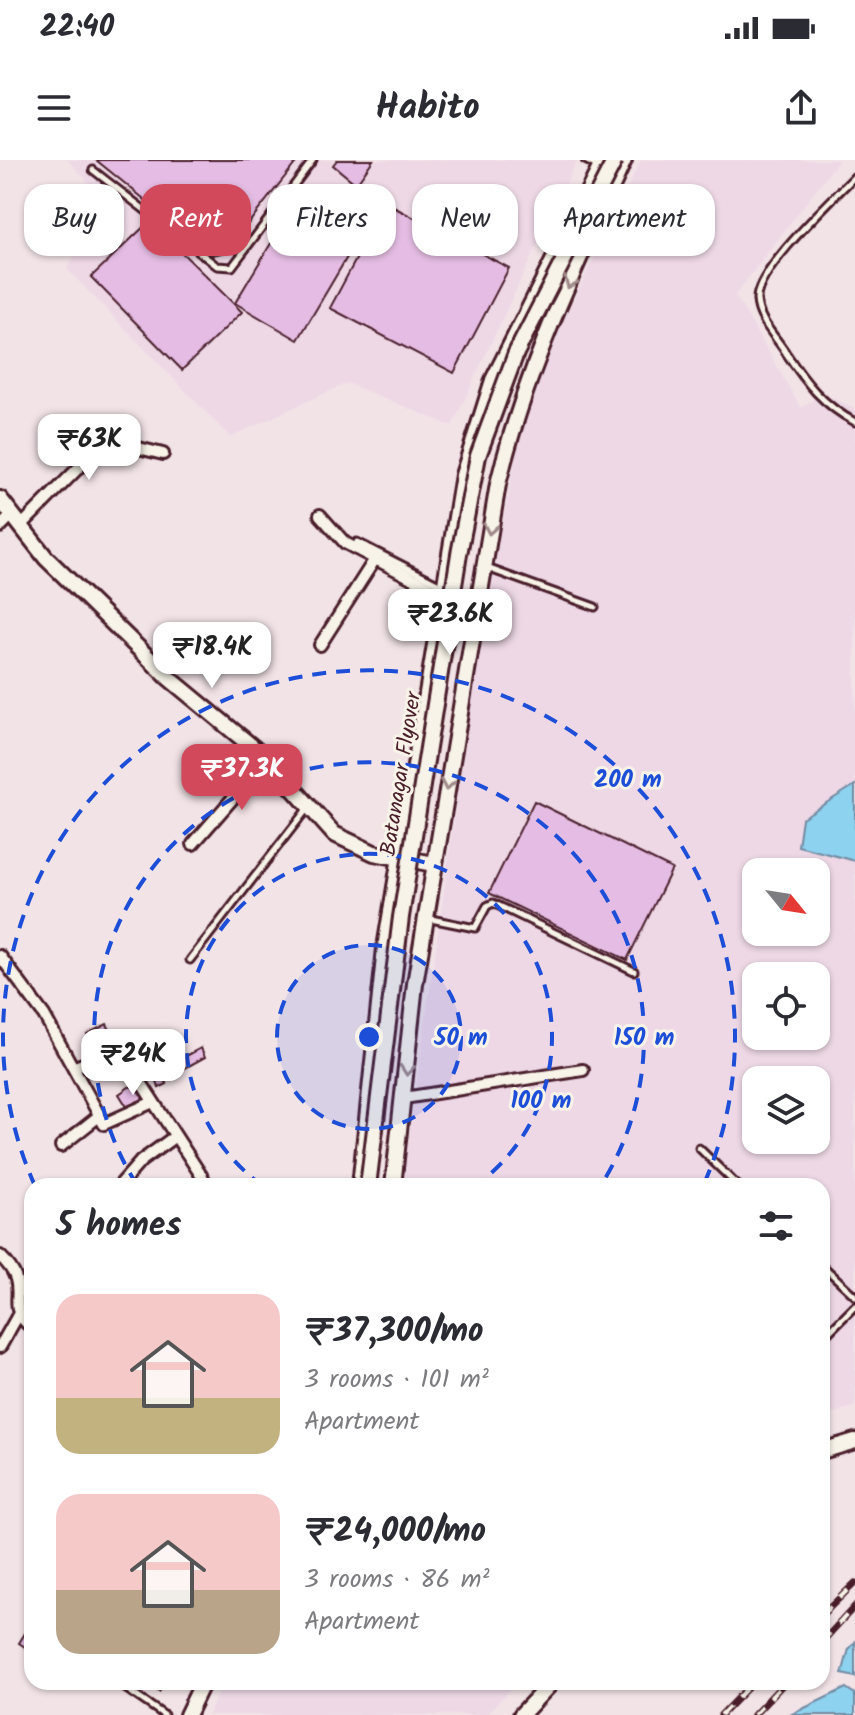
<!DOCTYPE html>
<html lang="en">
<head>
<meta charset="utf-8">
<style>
	:root { --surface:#fff; --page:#f2f2f3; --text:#2b2b33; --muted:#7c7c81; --accent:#d1495b }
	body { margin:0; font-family:Kalam,sans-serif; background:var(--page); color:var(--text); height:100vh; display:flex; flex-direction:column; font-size:30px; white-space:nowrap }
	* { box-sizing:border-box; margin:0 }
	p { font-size:26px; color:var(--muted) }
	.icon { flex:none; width:44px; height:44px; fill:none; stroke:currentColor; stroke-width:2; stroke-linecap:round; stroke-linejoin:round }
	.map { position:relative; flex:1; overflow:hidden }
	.sheet { position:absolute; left:24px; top:1018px; width:806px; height:512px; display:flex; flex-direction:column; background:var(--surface); border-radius:24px; box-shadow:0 2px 6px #0004 }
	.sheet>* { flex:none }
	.banner { position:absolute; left:24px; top:24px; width:808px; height:72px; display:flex; gap:16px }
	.needle { width:52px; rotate:120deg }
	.fabs { position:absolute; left:742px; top:698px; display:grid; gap:16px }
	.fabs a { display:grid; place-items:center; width:88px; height:88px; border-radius:16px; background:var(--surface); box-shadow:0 2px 6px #0004; font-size:40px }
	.price { position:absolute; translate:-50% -68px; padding:0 18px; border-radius:16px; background:#fff; color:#222; font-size:26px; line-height:52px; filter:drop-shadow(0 2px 4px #0008) }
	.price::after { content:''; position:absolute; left:50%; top:48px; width:24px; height:18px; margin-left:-12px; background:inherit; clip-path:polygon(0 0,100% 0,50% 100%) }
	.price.active { background:var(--accent); color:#fff }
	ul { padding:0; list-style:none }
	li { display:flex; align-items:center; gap:24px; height:200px; padding:0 32px }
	li span { display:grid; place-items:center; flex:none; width:224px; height:160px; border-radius:24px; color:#555 }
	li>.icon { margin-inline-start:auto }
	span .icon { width:96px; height:96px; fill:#fffc; stroke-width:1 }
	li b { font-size:34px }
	h2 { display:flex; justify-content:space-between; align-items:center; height:96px; padding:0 32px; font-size:34px }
	.tag { padding:0 28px; border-radius:24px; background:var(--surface); box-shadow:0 2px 6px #0004; font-size:28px; line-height:72px }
	.tag.active { background:var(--accent); color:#fff }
	.status { display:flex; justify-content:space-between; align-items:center; height:56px; padding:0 40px; background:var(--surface); direction:ltr }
	.status svg { height:22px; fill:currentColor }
	header { display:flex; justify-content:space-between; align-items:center; height:104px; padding:0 32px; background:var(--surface); font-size:36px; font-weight:700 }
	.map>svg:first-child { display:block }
	.built { fill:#eed8e6; fill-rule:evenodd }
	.water { fill:#8dd2ef; stroke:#728aa1; stroke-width:2 }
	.building { fill:#e5bde4; stroke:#4a1f2b; stroke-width:2 }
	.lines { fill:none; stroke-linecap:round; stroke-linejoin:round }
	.lane-casing { stroke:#4a1f2b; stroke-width:11 }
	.street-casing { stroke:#4a1f2b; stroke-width:16 }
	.secondary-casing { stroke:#4a1f2b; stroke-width:20 }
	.lane { stroke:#f7f3e8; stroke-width:5 }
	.street { stroke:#f7f3e8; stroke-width:10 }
	.secondary { stroke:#f7f3e8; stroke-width:14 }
	.rail-casing { stroke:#4a1f2b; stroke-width:7 }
	.rail { stroke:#f7f3e8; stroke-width:4; stroke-dasharray:12; stroke-linecap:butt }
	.secondary-bridge-casing { stroke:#4a1f2b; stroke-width:20; stroke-linecap:butt }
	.secondary-bridge { stroke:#f7f3e8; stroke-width:14 }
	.oneway { stroke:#a0898a }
	.ring { fill:none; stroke:#1d4ed8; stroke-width:4; stroke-dasharray:14 10 }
	.labels { text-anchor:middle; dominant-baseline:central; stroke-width:6; stroke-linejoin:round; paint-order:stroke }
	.street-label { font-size:22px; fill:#4a1f2b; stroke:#f7f3e8 }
	.centre { fill:#1d4ed8; stroke:#f7f3e8; stroke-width:4 }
	.ring-label { font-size:24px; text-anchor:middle; font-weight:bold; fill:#1d4ed8; stroke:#f7f3e8; stroke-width:6; stroke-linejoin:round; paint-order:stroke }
</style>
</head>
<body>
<div class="status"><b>22:40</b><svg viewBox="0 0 49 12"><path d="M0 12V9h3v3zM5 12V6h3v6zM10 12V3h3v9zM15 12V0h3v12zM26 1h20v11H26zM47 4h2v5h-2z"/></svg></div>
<header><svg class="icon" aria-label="menu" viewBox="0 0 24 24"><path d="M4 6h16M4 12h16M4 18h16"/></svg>Habito<svg class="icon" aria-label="share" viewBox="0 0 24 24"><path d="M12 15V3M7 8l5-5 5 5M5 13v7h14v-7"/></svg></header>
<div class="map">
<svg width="855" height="1555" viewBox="0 0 855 1555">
	<rect width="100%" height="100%" fill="#f2e3e7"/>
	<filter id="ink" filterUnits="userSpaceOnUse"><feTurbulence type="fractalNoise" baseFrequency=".0125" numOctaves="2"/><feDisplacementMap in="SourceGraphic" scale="16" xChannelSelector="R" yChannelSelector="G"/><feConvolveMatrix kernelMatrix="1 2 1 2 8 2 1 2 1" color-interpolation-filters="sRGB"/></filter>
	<g filter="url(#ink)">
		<g class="built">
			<polygon points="68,0 577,0 452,266 347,223 230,277 67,109 107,43"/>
			<path d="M641 0H839L735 135 801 248 823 233 855 249V1246L822 1257V1026H402L478 490 520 274 540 209ZM756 712H816V772H756ZM756 816H816V876H756ZM756 920H816V980H756Z"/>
			<polygon points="223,1522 517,1522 486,1555 208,1555"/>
		</g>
		<g class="water">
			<polygon points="855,625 855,701 798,686 802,658"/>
			<polygon points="855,1482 855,1517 842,1514 849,1489"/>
			<polygon points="846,1528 855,1534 855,1555 790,1555"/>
		</g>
		<g class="building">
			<polygon points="96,0 298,0 226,92 213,95"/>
			<polygon points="337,0 373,0 356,24 333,5"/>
			<polygon points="386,43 509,108 454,213 330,148"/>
			<polygon points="291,50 353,87 298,180 235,143"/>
			<polygon points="150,61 242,152 182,210 91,117"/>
			<polygon points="534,641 672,709 627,800 489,733"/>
			<polygon points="107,864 116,882 96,893 87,874"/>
			<polygon points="201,888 205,897 165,919 167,924 159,928 154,913"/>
			<polygon points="139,926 148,940 129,950 119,934 129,927"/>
			<polygon points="29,1467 32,1469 31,1491 19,1483"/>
			<polygon points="147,1522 166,1522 159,1532"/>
		</g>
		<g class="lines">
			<g class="lane-casing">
				<g id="lane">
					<polyline points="585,0 599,7"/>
					<polyline points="93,10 217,106 232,107 313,0"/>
					<path d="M855 16C833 39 755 111 757 140 758 160 776 177 786 193 806 223 823 245 855 262"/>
					<polyline points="357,382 443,426"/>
					<polyline points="487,408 595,447"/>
					<polyline points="426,758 475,768 487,746 493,743 634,811"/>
					<polyline points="190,800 307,649"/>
					<polyline points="699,988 738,1026"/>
					<polyline points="822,1105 855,1136"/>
					<polyline points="822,1179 855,1146"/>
					<polyline points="116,1522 164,1555"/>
				</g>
			</g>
			<g class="street-casing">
				<g id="street">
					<polyline points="320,355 345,383 442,434"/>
					<polyline points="0,367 12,355"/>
					<polyline points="20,367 106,280 163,294"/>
					<polyline points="320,485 375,399"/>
					<polyline points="193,684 267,599"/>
					<polyline points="0,796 44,855 104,964 153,942"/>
					<polyline points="75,907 120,890 208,1026"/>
					<polyline points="404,938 583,910"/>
					<polyline points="61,986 99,956"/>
					<polyline points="119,1026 141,1001 174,977"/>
					<path d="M0 1096C36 1130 0 1143 32 1168"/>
					<polyline points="0,1187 18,1155"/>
				</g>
			</g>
			<g class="secondary-casing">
				<g id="secondary">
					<polyline points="0,339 46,398 169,518 267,599 334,674 374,693 434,704"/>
					<polyline points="360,1026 385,788 463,315 493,220 604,0"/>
					<path d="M393 1026 415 824 498 324C525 211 576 105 624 0"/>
					<polyline points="822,1291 855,1281"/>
					<polyline points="187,1555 203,1522"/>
					<polyline points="521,1555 552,1522"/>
				</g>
			</g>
			<use href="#lane" class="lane"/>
			<use href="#street" class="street"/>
			<use href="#secondary" class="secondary"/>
			<g class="rail-casing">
				<g id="rail">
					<polyline points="822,1455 855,1423"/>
					<polyline points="822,1482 855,1446"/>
					<polyline points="721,1555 753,1522"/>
					<polyline points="754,1555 785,1522"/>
				</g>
			</g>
			<use href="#rail" class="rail"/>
			<g class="secondary-bridge-casing">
				<polyline id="secondary-bridge" points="368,1026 401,757 459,394 478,296 516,193 615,0"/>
			</g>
			<use href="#secondary-bridge" class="secondary-bridge"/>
		</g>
		<defs><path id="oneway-chevron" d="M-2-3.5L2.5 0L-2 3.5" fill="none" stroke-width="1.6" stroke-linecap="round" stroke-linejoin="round" transform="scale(2)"/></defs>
		<g class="oneway">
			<use href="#oneway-chevron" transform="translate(570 123) rotate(113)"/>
			<use href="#oneway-chevron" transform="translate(490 369) rotate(100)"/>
			<use href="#oneway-chevron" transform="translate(447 625) rotate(100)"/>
			<use href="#oneway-chevron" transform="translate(407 910) rotate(95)"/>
		</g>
	</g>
	<circle cx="369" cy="877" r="92" fill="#1d4ed8" fill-opacity=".12"/>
	<g class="ring">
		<circle cx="369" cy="877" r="92"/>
		<path d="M263 1026A183 183 0 1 1 475 1026"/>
		<path d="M137 1025A275 275 0 1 1 601 1025"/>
		<path d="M35 1026A366 366 0 1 1 703 1026"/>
	</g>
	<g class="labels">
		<g class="street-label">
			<text transform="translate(402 614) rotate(-81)">Batanagar Flyover</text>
		</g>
	</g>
	<circle cx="369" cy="877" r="12" class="centre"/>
	<g class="ring-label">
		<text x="628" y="627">200 m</text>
		<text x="461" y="885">50 m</text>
		<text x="644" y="885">150 m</text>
		<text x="541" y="948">100 m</text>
	</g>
</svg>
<div class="fabs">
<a><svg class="needle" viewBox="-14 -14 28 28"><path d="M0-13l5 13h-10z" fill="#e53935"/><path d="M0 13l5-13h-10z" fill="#7c7c81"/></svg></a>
<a><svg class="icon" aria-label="locate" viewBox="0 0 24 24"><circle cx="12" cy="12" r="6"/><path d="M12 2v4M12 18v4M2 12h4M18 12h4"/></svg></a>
<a><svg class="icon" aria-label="layers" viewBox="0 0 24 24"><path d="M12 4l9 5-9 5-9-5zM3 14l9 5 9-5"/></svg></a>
</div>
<b class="price" style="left:89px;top:322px">₹63K</b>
<b class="price" style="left:450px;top:497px">₹23.6K</b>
<b class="price" style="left:212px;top:530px">₹18.4K</b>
<b class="price active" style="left:242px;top:652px">₹37.3K</b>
<b class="price" style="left:133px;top:937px">₹24K</b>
<div class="banner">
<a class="tag">Buy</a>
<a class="tag active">Rent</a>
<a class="tag">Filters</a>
<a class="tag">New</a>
<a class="tag">Apartment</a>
</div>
<section class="sheet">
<h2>5 homes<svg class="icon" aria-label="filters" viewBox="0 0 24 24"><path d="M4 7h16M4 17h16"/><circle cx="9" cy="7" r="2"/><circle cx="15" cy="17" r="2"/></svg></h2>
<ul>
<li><span style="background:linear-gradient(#f6c9c9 65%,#c2b280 0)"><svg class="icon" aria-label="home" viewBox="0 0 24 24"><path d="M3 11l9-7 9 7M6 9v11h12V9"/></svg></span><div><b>₹37,300/mo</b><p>3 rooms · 101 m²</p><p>Apartment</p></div></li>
<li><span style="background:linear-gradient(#f6c9c9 60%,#b9a48a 0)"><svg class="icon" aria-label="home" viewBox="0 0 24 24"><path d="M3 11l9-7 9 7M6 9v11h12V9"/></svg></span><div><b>₹24,000/mo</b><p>3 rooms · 86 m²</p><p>Apartment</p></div></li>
</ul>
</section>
</div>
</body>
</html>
